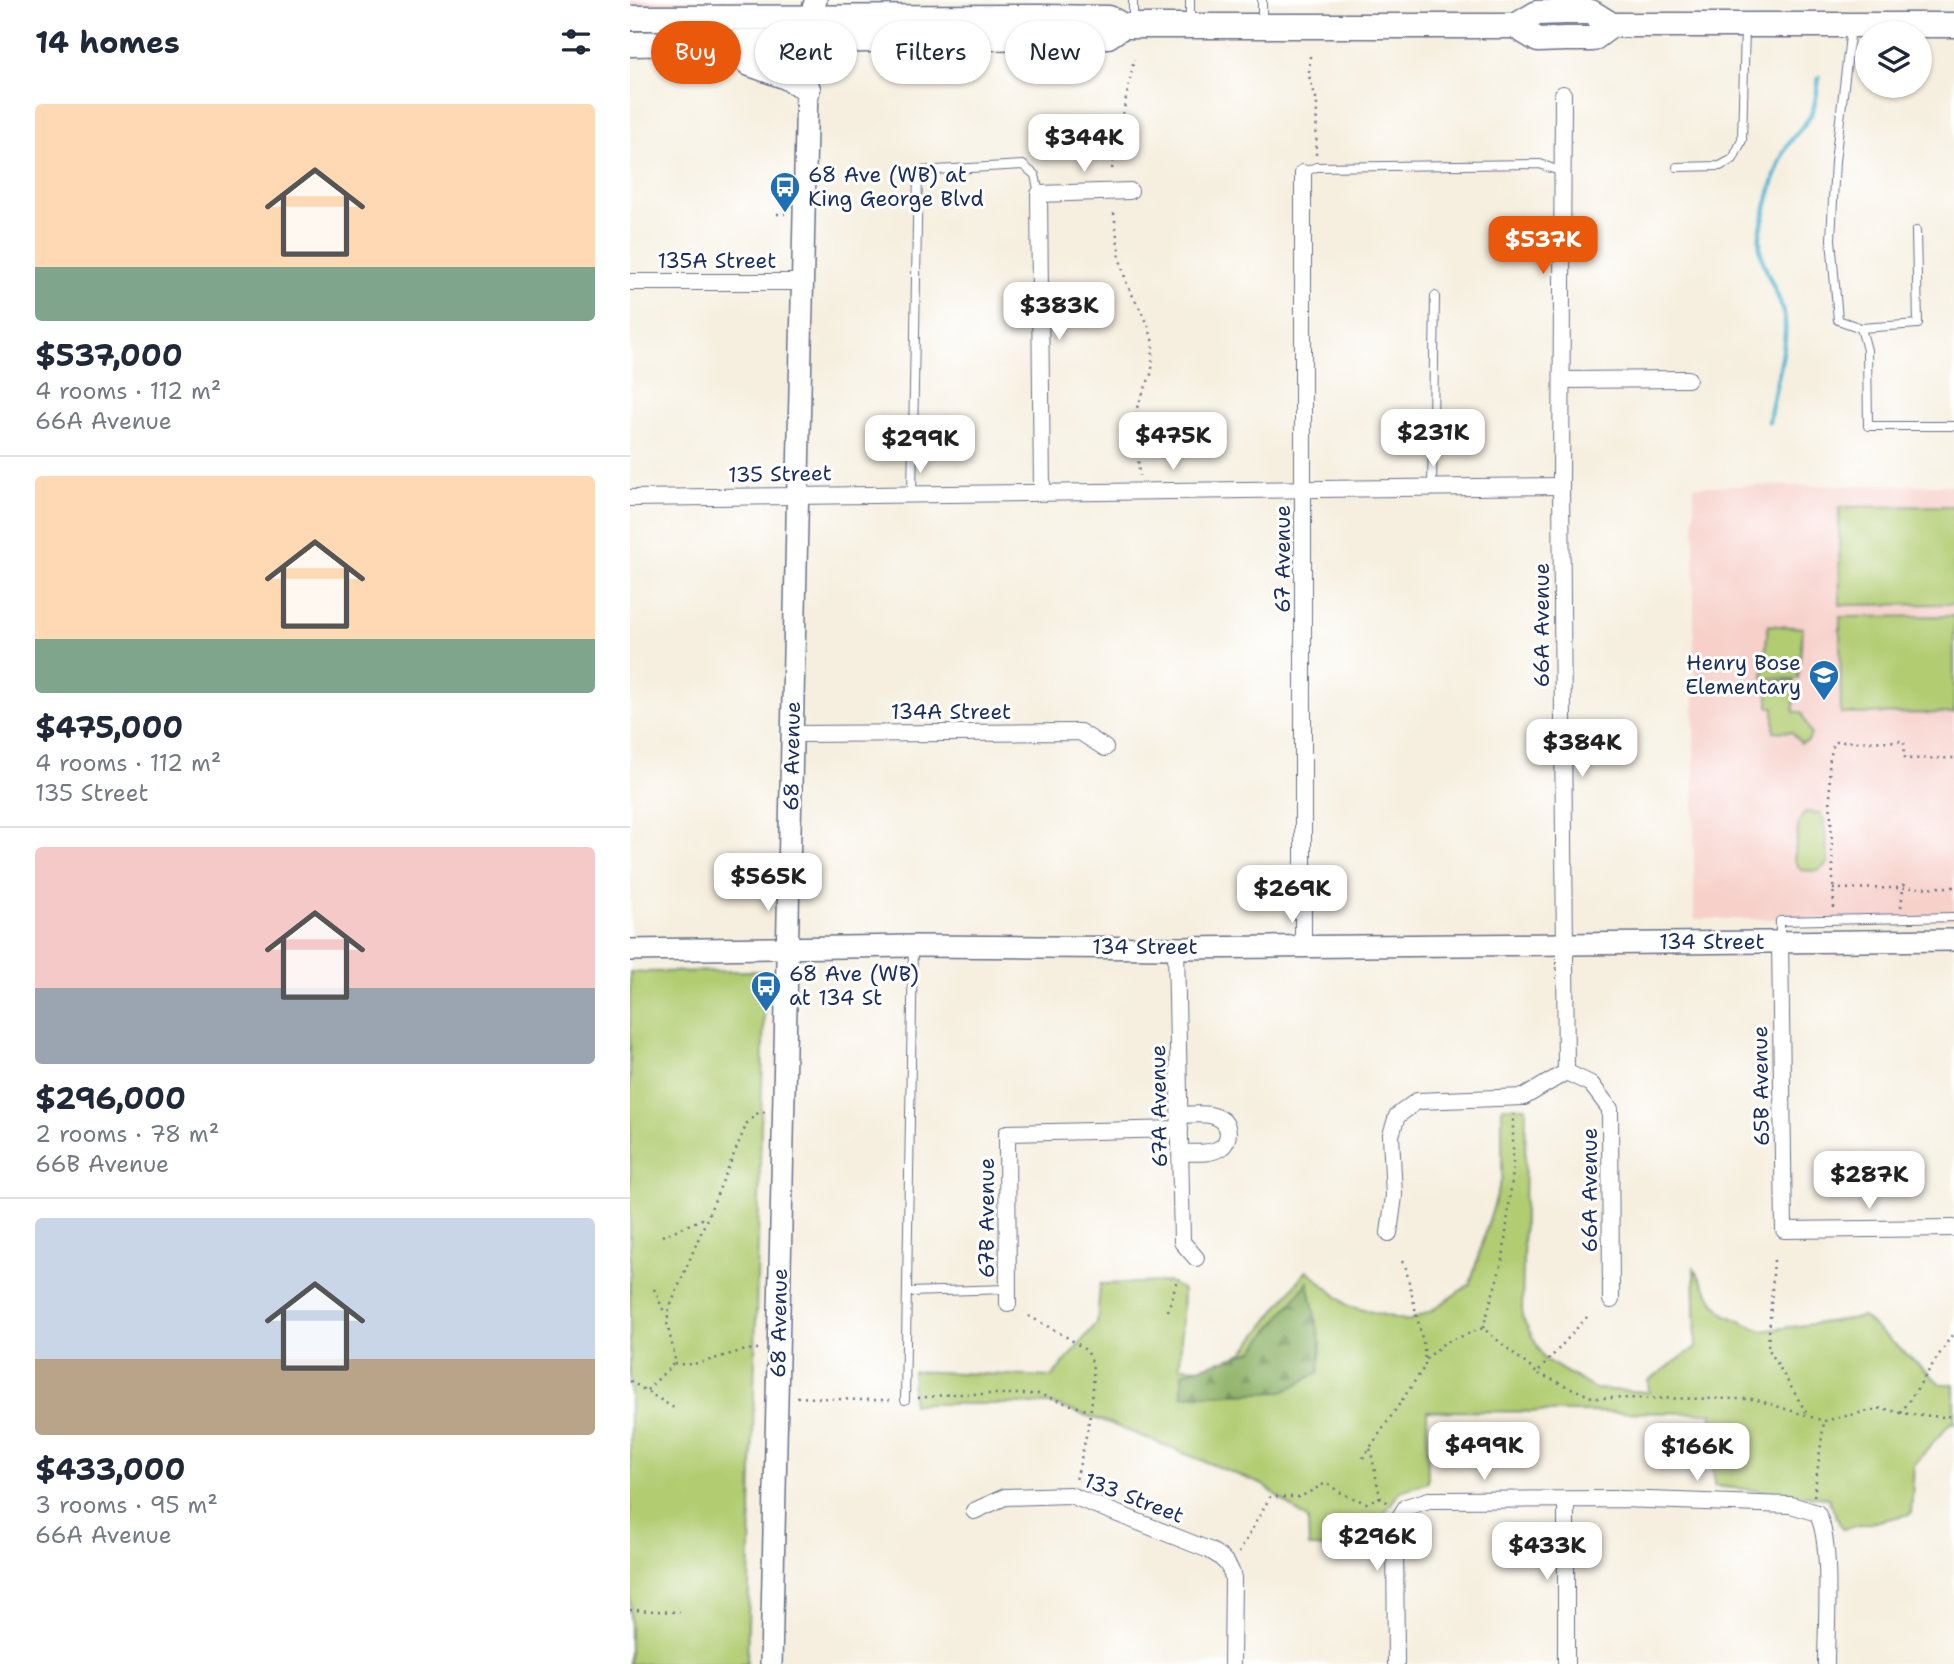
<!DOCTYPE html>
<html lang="en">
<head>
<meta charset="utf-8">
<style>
	:root { --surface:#fff; --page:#f2f2f3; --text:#1f2937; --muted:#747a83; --line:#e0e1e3; --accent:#ea580c }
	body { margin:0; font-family:"Shantell Sans",sans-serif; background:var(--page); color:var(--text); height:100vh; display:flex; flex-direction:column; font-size:26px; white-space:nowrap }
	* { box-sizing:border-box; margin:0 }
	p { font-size:23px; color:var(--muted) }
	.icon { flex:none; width:38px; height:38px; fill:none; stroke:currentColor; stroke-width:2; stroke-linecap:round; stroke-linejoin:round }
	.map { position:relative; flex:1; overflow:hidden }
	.sheet { display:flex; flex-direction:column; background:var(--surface); width:630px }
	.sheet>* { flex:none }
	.top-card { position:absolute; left:21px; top:21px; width:665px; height:63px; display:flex; gap:14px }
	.fabs { position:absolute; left:1225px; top:21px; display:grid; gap:14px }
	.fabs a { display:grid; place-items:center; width:77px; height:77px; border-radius:50%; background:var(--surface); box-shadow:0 2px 5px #0004; font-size:35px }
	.price { position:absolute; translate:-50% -60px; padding:0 16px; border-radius:14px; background:#fff; color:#222; font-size:23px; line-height:46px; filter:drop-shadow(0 2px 4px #0008) }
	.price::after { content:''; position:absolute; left:50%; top:42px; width:21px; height:16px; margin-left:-10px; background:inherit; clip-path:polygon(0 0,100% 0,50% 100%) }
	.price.current { background:var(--accent); color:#fff }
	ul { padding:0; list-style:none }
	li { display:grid; align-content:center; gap:14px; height:371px; padding:0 35px }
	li+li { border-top:2px solid var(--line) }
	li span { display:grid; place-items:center; height:217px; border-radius:7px; color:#555 }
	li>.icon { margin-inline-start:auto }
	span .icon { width:126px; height:126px; fill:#fffc; stroke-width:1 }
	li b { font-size:30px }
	h2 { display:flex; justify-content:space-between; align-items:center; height:84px; padding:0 35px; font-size:30px }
	.tag { padding:0 24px; border-radius:32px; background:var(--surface); box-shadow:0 2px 5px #0004; font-size:24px; line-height:63px }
	.tag.current { background:var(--accent); color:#fff }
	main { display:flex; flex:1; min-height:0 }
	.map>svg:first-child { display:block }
	.built { fill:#f7d0ca }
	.green { fill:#b1cc71; stroke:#667e68; stroke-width:2 }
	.forest { fill:url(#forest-firs); stroke:#547060; stroke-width:2 }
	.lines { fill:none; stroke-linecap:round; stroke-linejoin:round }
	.stream { stroke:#52b5d1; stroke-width:4.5 }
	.lane-casing { stroke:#68728b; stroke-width:10 }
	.street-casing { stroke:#68728b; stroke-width:18 }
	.secondary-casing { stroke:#68728b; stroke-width:24 }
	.primary-casing { stroke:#68728b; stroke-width:27 }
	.path { stroke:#68728b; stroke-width:2.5; stroke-dasharray:2 5; stroke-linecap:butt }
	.lane { stroke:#fff; stroke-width:8 }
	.street { stroke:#fff; stroke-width:16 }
	.secondary { stroke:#fff; stroke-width:21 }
	.primary { stroke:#fff; stroke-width:24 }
	.labels { text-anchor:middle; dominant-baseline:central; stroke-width:6; stroke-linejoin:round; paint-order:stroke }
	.poi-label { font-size:21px; fill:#1b2f5e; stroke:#fff; text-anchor:start }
	.street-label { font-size:21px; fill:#1b2f5e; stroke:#fff }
</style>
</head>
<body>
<main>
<section class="sheet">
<h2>14 homes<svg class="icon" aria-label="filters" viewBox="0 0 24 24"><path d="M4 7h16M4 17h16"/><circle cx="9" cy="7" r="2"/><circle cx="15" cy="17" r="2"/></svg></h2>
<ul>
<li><span style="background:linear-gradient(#ffd9b3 75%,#7fa58c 0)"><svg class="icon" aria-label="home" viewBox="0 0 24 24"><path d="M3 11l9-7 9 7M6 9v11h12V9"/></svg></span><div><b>$537,000</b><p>4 rooms · 112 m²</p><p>66A Avenue</p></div></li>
<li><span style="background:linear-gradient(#ffd9b3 75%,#7fa58c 0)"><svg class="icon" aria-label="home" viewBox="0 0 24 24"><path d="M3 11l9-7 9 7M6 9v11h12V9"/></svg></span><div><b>$475,000</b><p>4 rooms · 112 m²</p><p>135 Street</p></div></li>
<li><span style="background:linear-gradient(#f6c9c9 65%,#9aa5b1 0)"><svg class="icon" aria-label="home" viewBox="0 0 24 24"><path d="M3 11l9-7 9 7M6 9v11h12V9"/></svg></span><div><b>$296,000</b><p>2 rooms · 78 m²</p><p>66B Avenue</p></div></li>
<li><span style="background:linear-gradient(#c9d6e8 65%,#b9a48a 0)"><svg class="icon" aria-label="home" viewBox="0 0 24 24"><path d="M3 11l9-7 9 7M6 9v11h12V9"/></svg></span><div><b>$433,000</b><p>3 rooms · 95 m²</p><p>66A Avenue</p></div></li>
</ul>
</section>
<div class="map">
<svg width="1324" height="1664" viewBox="0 0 1324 1664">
	<defs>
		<pattern id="forest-firs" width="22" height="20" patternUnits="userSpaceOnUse" patternTransform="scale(1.75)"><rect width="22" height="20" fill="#8cb063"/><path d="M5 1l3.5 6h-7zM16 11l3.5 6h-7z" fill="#729055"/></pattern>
	</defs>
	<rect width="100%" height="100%" fill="#fff"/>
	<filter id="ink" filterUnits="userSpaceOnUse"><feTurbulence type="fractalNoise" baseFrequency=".0143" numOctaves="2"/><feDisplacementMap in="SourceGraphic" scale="14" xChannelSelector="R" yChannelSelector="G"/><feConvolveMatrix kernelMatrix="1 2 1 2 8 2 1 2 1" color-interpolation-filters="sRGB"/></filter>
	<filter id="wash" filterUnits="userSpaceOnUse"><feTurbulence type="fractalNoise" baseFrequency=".00686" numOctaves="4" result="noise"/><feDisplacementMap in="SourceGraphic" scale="28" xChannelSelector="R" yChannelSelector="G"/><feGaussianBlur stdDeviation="1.57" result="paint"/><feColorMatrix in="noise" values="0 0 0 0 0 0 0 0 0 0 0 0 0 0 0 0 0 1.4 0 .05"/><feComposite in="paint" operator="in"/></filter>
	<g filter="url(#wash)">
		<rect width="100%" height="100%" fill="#f6efdf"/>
		<g class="built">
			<polygon points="0,0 122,0 96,11 0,10"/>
			<polygon points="1324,485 1324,919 1064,919 1064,486"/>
		</g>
		<g class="green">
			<polygon points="1324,506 1324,604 1210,605 1209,507"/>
			<polygon points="1324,616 1324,713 1211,714 1210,617"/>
			<polygon points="1138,625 1173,628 1168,679 1133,678"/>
			<polygon points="1164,681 1164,712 1171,712 1181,734 1178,741 1171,743 1162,732 1144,731 1144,707 1138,707 1138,682"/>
			<polygon points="1175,812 1190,813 1194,821 1198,863 1188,871 1171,870 1164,860 1169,821"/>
			<polygon points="135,971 117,1664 0,1664 0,972"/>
			<polygon points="872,1107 896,1107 892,1317 914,1359 965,1389 1019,1392 1018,1381 1066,1347 1064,1268 1084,1302 1094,1314 1132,1331 1233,1317 1311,1384 1324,1384 1324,1423 1320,1423 1284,1465 1281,1514 1212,1529 1198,1498 1084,1486 1082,1413 797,1411 798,1482 770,1491 754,1514 753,1548 679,1547 678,1520 633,1485 476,1422 421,1404 282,1404 283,1371 422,1377 467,1323 470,1284 539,1282 553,1290 550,1367 577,1368 613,1353 677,1270 718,1306 778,1321 799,1312 840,1284 872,1178"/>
		</g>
		<polygon class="forest" points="678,1282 691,1345 689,1372 653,1392 552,1396 552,1373 623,1351"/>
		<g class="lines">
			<path class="stream" d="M1139 422C1143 391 1157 352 1155 322 1152 292 1126 265 1130 235 1133 216 1147 164 1156 148 1162 137 1172 129 1179 118 1186 106 1187 91 1189 77"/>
		</g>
	</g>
	<g filter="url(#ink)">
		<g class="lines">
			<g class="lane-casing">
				<g id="lane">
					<polyline points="503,0 503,23"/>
					<polyline points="632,0 632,24"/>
					<polyline points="560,24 560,0"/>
					<polyline points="1221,28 1205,161 1201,239 1208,320 1231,328 1237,350 1238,426 1324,426"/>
					<polyline points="1047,167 1090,166 1103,159 1112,140 1115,28"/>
					<polyline points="673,173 686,167 910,164 932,172"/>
					<polyline points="1231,328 1288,324 1286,231"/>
					<polyline points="802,488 805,296"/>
					<polyline points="282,494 288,171 393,165 405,175 409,194"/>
					<polyline points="1150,940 1150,921 1324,917"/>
					<polyline points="278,1292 378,1289"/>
					<polyline points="275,1400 283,948"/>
				</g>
			</g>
			<g class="street-casing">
				<g id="street">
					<polyline points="933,94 931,486 936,1072"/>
					<polyline points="673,173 673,945"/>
					<polyline points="0,282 174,282"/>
					<polyline points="932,380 1058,379"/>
					<polyline points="412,491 409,194 500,191"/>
					<polyline points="0,498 931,486"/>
					<polyline points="163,734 450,732 475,748"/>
					<polyline points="1150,941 1154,1230 1324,1228"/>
					<polyline points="546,948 552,1242 566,1258"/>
					<polyline points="936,1072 961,1084 980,1109 981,1300"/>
					<path d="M550 1115C566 1114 597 1110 598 1133 598 1138 595 1146 590 1148 580 1155 562 1152 551 1153"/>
					<polyline points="759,1233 764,1196 761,1135 767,1116 787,1101 894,1097 936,1072"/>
					<polyline points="378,1304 377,1133 550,1129"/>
					<polyline points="936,1500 936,1664"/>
					<path d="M344 1511 375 1497 440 1495 579 1550C592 1557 600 1564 603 1578L602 1664"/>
					<path d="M766 1664 765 1538 768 1520 776 1507 799 1500 991 1499 1161 1505 1187 1513C1203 1541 1196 1628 1196 1664"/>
				</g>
			</g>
			<g class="secondary-casing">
				<g id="secondary">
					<polyline points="0,950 283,946 546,948 1324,940"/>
					<polyline points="141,1664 178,40 180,16 186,0"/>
				</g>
			</g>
			<g class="primary-casing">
				<g id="primary">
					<polyline points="0,18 411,17 479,18 493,26 885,26 907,13 935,12 961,12 982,25 1324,25"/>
					<polyline points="885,26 908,40 935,39 963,39 982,25"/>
					<polyline points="92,41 120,64 154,76 178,89"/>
					<polyline points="0,44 478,36 493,26"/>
				</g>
			</g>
			<g class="path">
				<polyline points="680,56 679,76 687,101 686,155"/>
				<polyline points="482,169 504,59"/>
				<polyline points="484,213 490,259 497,285 518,324 523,343 522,372 506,410 509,476"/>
				<polyline points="147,214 155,214"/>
				<polyline points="1203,889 1324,887"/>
				<polyline points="1271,907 1274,881"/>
				<polyline points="1204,908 1199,763 1204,742 1274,741 1275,759 1324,758"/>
				<polyline points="32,1236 77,1217"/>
				<polyline points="1144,1260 1138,1348 1177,1414"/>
				<polyline points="24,1289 35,1314"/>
				<polyline points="538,1311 547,1280 550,1279"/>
				<path d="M399 1316C411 1323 452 1344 458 1353 473 1374 452 1454 446 1480"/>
				<polyline points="957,1317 907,1373 964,1398 1124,1399 1194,1421 1252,1408 1271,1413 1311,1417 1324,1416"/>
				<polyline points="853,1328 873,1259 883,1171 883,1114"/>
				<polyline points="796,1359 814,1343 853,1328 907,1373"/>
				<path d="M44 1363C70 1370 102 1348 131 1349"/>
				<polyline points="0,1381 47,1410"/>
				<polyline points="17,1390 44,1363 45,1357 37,1323 39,1309 117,1123 129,1112 136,1112"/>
				<polyline points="167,1397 229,1400 265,1400"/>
				<polyline points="288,1398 323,1394 408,1394 460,1411"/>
				<polyline points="1271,1413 1324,1332"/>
				<polyline points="733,1458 795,1366 794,1347 775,1265 769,1258"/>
				<polyline points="1184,1496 1194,1421"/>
				<polyline points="750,1497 761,1505"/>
				<polyline points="609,1553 640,1497 670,1497 696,1483 713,1494 736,1503 750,1497 740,1447"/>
				<polyline points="0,1610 50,1612"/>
			</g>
			<use href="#lane" class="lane"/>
			<use href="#street" class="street"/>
			<use href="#secondary" class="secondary"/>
			<use href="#primary" class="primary"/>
		</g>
	</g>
	<defs>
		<g id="bus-pin" transform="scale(1.575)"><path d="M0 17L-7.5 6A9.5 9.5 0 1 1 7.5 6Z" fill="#1f6fb2" stroke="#fff"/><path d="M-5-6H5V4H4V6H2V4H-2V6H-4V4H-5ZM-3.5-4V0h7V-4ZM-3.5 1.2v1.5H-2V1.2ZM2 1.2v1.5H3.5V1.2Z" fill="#fff"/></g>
		<g id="school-pin" transform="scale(1.575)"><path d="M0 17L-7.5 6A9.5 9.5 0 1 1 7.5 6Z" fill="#1f6fb2" stroke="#fff"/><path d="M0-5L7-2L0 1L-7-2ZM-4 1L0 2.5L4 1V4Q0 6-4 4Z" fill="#fff"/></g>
	</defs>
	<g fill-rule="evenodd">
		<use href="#bus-pin" x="155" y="187"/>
		<use href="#school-pin" x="1194" y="675"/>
		<use href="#bus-pin" x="136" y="986"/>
	</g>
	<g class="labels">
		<g class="poi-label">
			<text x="178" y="175">68 Ave (WB) at<tspan x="178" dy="24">King George Blvd</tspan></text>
			<text x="1171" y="663" text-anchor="end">Henry Bose<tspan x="1171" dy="24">Elementary</tspan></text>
			<text x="159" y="974">68 Ave (WB)<tspan x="159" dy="24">at 134 St</tspan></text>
		</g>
		<g class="street-label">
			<text x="87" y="261">135A Street</text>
			<text transform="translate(150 474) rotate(-1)">135 Street</text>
			<text transform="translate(653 559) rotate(-90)">67 Avenue</text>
			<text transform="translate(912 625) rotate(-90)">66A Avenue</text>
			<text x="321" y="712">134A Street</text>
			<text transform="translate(162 756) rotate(-89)">68 Avenue</text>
			<text x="1082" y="942">134 Street</text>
			<text x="515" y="947">134 Street</text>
			<text transform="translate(1131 1086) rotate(-91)">65B Avenue</text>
			<text transform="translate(529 1106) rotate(-91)">67A Avenue</text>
			<text transform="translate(960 1190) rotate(-90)">66A Avenue</text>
			<text transform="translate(357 1218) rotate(-90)">67B Avenue</text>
			<text transform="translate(149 1323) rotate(-89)">68 Avenue</text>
			<text transform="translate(504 1498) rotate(21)">133 Street</text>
		</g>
	</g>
</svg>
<div class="fabs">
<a><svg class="icon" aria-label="layers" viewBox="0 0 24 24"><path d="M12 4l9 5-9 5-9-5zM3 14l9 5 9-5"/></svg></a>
</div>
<b class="price" style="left:454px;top:174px">$344K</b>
<b class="price current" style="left:913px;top:276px">$537K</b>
<b class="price" style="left:429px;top:342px">$383K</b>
<b class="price" style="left:803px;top:469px">$231K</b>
<b class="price" style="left:543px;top:472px">$475K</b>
<b class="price" style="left:290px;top:475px">$299K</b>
<b class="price" style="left:952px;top:779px">$384K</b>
<b class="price" style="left:138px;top:913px">$565K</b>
<b class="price" style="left:662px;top:925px">$269K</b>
<b class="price" style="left:1239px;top:1211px">$287K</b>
<b class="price" style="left:854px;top:1482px">$499K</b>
<b class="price" style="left:1067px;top:1483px">$166K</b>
<b class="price" style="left:747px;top:1573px">$296K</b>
<b class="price" style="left:917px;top:1582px">$433K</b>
<div class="top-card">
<a class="tag current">Buy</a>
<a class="tag">Rent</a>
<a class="tag">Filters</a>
<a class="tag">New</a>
</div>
</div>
</main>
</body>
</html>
